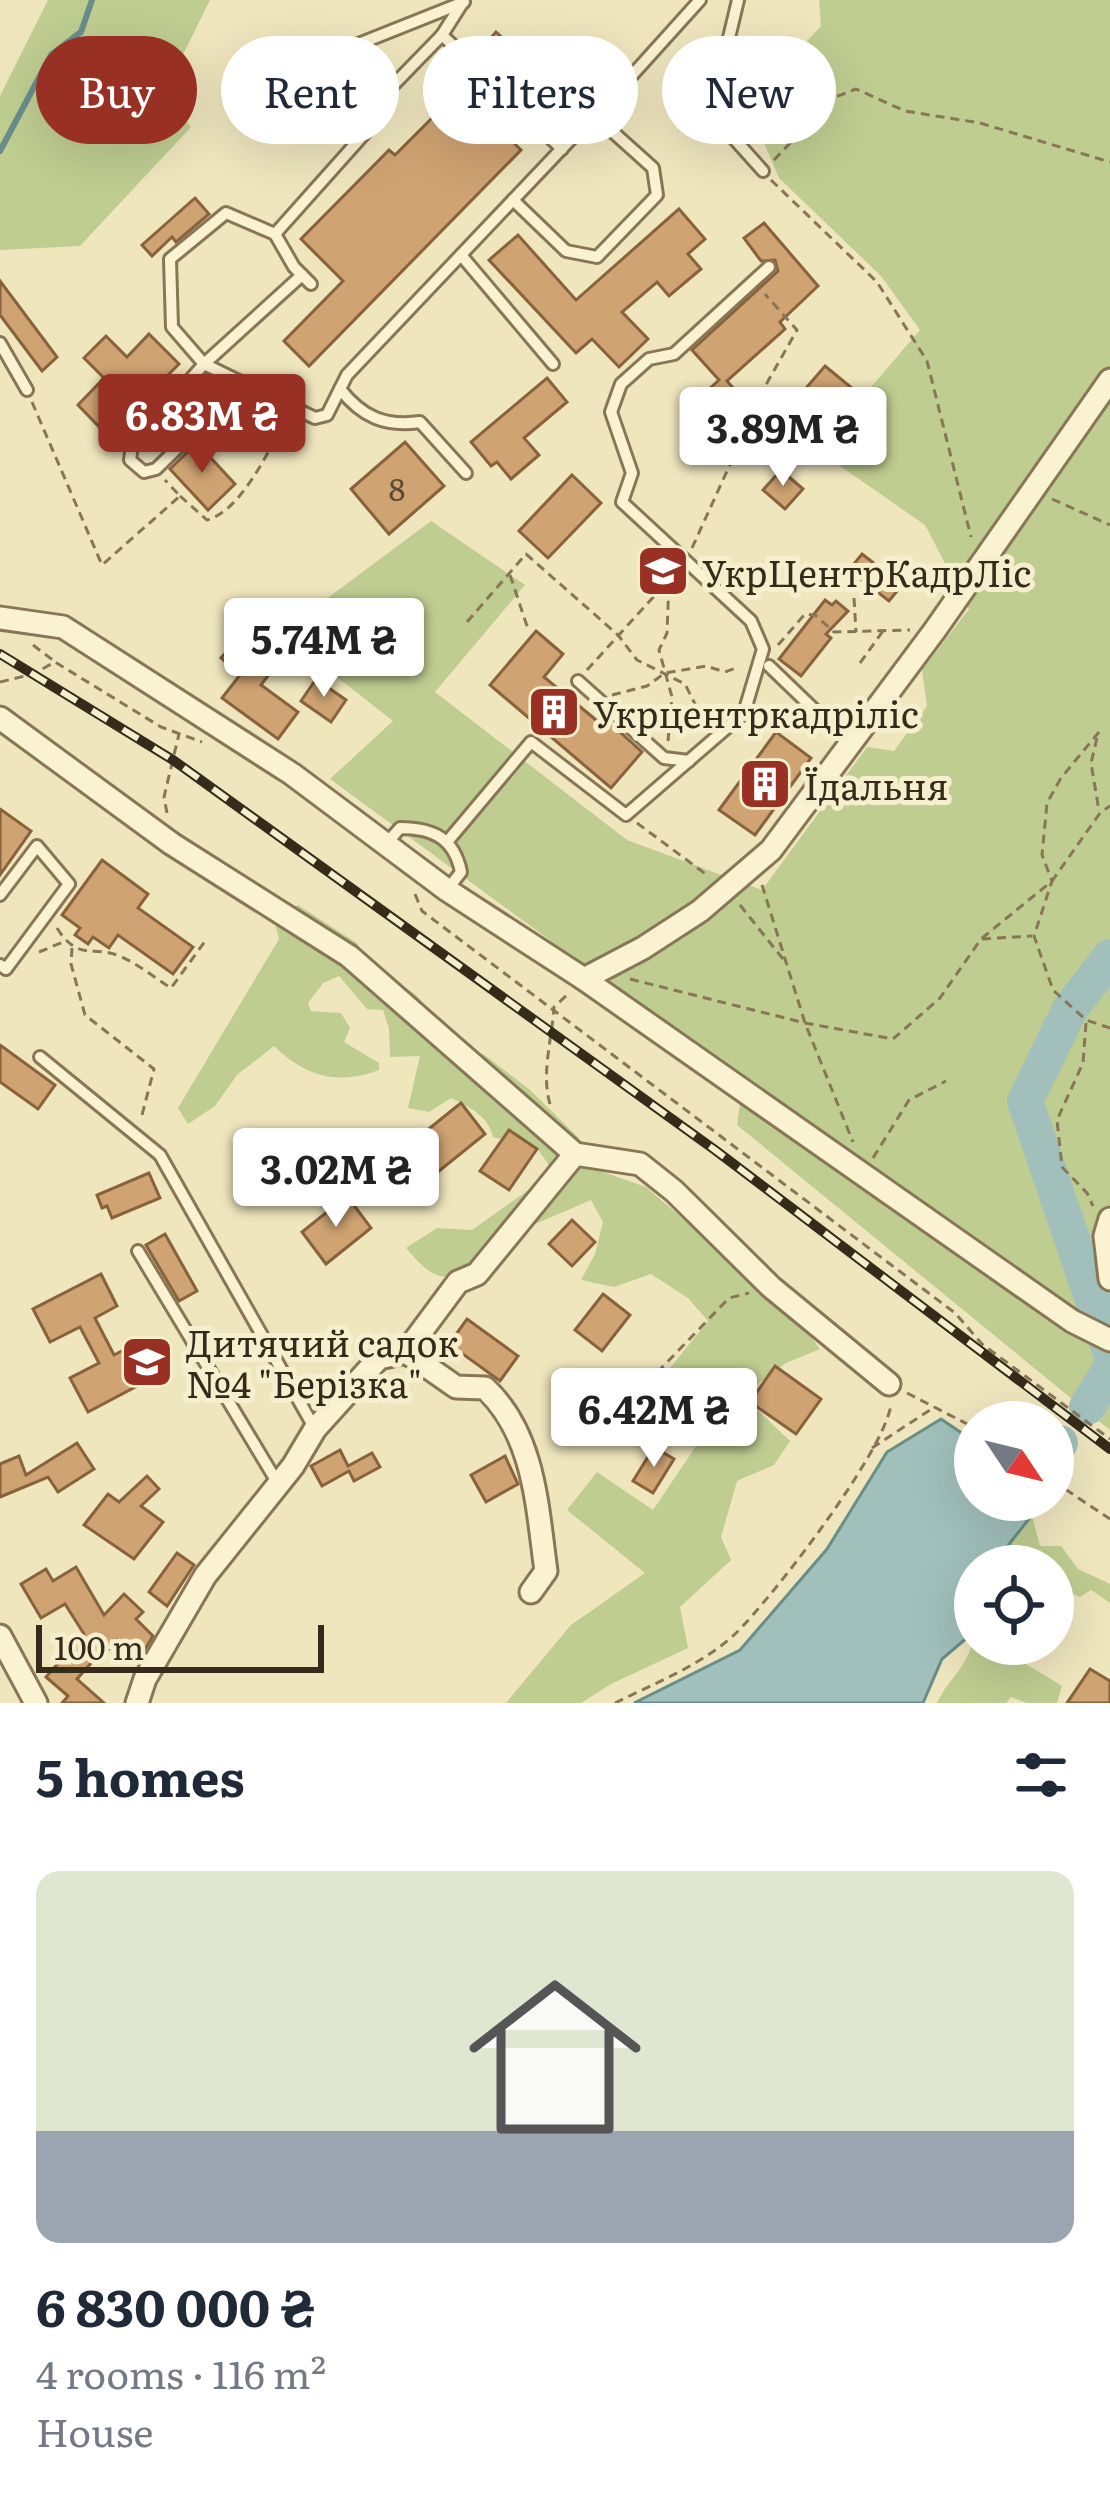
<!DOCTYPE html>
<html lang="en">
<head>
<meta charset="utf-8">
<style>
	:root { --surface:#fff; --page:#f6f6f7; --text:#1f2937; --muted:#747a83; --line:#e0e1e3; --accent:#993024 }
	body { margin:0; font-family:Literata,serif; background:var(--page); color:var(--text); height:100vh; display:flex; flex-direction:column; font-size:45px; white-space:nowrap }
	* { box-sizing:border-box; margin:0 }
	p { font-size:39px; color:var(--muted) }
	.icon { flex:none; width:66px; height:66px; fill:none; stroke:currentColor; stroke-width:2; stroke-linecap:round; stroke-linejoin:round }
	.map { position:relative; height:1703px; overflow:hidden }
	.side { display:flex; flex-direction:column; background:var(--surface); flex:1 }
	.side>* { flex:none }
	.banner { position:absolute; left:36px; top:36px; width:1038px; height:108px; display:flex; gap:24px }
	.needle { width:78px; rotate:125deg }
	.buttons { position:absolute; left:954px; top:1401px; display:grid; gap:24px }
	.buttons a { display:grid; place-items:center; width:120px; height:120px; border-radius:50%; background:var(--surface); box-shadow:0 12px 48px #0002; font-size:60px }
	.scale { position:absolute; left:36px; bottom:30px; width:288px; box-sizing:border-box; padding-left:12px; border:6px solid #362b1b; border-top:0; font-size:33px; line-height:42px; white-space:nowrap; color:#362b1b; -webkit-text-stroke:9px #f6efcd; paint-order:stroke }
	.price { position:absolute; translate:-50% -102px; padding:0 27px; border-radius:12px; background:#fff; color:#222; font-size:39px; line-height:78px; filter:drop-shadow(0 3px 6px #0008) }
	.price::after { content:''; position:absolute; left:50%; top:72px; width:36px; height:27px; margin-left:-18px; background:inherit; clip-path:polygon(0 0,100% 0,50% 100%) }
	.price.active { background:var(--accent); color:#fff }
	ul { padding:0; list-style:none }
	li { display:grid; align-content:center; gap:24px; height:636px; padding:0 36px }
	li+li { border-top:3px solid var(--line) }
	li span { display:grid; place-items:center; height:372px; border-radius:24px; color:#555 }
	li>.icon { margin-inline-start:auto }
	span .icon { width:216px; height:216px; fill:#fffc; stroke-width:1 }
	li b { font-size:51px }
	h2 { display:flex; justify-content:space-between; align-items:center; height:144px; padding:0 36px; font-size:51px }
	.tag { padding:0 42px; border-radius:54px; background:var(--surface); box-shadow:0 12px 48px #0002; font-size:42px; line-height:108px }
	.tag.active { background:var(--accent); color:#fff }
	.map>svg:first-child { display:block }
	.green { fill:#bfcd91 }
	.water { fill:#a1c0bb; stroke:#698e89; stroke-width:3 }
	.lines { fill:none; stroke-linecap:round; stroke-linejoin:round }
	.stream { stroke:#698e89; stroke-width:6 }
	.river { stroke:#a1c0bb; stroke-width:36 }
	.building { fill:#cfa372; stroke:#88623b; stroke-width:3 }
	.lane-casing { stroke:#887656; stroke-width:16 }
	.street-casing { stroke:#887656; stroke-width:27 }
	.path { stroke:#887656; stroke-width:3; stroke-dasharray:9 6; stroke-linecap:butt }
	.lane { stroke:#faf2d1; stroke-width:10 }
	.street { stroke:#faf2d1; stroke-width:21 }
	.rail-casing { stroke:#362b1b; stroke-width:10 }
	.rail { stroke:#f6efcd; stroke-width:6; stroke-dasharray:18; stroke-linecap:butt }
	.labels { text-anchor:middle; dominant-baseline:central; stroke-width:10; stroke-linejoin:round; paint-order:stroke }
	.number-label { font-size:30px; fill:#5c4931 }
	.poi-label { font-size:36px; fill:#362b1b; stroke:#f6efcd; text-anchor:start }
</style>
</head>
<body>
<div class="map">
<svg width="1110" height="1703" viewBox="0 0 1110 1703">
	<rect width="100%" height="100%" fill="#efe6be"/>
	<g class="green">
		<polygon points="48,0 210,0 165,91 191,127 80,246 0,250 0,96"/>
		<polygon points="819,0 1110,0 1110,1430 737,1125 743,1082 330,779 393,721 291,641 309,612 431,521 525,585 435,692 627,840 762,890 867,747 894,751 927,706 922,670 969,609 925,525 817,450 920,330 881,276 779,178 748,105 821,26"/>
		<path d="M298 905 357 943 368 964 415 994 457 1041 486 1056 529 1089 578 1137 589 1167 646 1187 793 1313 820 1349 786 1363 742 1395 790 1441 774 1465 737 1481 721 1537 731 1560 680 1607 688 1648 611 1684 581 1703H506L571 1625 645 1573 567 1510 597 1472 653 1510 696 1446 681 1442 686 1414 657 1384 708 1321 688 1298 651 1274 614 1287 581 1280 595 1254 603 1222 591 1200 512 1234 449 1277C429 1277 419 1262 406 1248L437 1228 472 1230 554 1172 536 1147 493 1137C488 1115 469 1107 451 1098L429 1112 408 1108 420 1056 390 1057 389 1028 383 1010 367 1009 339 976 323 983 308 1003 311 1011 341 1013 350 1028 344 1042 379 1063V1070C337 1086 305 1076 274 1046L237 1075 215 1106 188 1124 178 1108 279 939 274 919Z"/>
		<polygon points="1032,1515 1040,1546 1061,1546 1078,1569 1110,1584 1110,1603 1091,1590 1080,1597 1053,1586 1053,1566 1009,1566 1006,1548"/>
		<path d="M975 1631V1644H1003L1001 1649 1062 1686 1057 1703H1027L1011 1697 1006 1703H937C953 1671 968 1670 975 1631Z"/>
	</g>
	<polygon class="water" points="941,1419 975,1442 975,1500 1031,1500 1032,1515 1006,1548 1009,1566 975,1566 975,1631 942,1659 923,1703 634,1703 740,1650 827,1549 887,1452"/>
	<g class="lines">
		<polyline class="stream" points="0,151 51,55 81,32 92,0"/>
		<g class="river">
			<polyline points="1110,957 1070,1009 1025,1101 1110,1350"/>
			<polyline points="1087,1407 1110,1370"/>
			<polyline points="1053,1454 1060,1443"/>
		</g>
	</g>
	<g class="building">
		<polygon points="496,32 524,57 531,50 569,84 547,109 479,51"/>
		<polygon points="447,103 480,136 494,123 521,150 309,366 284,341 343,281 301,239 389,150 395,155"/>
		<polygon points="195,198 209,214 176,242 172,237 152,256 142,245"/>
		<polygon points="679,209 705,239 688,254 701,269 669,296 657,282 622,312 648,339 619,367 592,339 576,353 489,260 518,235 576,300"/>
		<polygon points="764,223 818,286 780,322 785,329 727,381 747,404 732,417 708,390 719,380 692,350 778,271 775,260 761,261 744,238"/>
		<polygon points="0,281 57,357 42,371 0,315"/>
		<polygon points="149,334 179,364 107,435 78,405 104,378 84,358 106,336 127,357"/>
		<polygon points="825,366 853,389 816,433 788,409"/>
		<polygon points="547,378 567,402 524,438 539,455 511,479 497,462 491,466 471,442"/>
		<polygon points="405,442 444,486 389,534 351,489"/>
		<polygon points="197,443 235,484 208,510 170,469"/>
		<polygon points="781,470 803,489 785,509 763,490"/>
		<polygon points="572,475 601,503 548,558 519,531"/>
		<polygon points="862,554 902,585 889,601 849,570"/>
		<polygon points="825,600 832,605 836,601 848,611 826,634 831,638 801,676 779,659"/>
		<polygon points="536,631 563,654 544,677 607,729 611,724 642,752 611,788 490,685"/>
		<polygon points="238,639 276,665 261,685 298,712 278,739 222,698 240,675 221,658"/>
		<polygon points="316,679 346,700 331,722 301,701"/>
		<polygon points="776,732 811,758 755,835 719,810"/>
		<polygon points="0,809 31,831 0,875"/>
		<polygon points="102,860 148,894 138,908 193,947 173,974 118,935 109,948 93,937 88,944 75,935 80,928 62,915"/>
		<polygon points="0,1045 55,1085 38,1109 0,1082"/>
		<polygon points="461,1103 485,1134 429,1179 405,1148"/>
		<polygon points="509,1130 537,1149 509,1190 480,1171"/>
		<polygon points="149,1173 160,1198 112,1218 107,1206 102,1208 97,1195"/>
		<polygon points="347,1196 371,1228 326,1264 302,1232"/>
		<polygon points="572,1220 595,1242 572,1266 549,1244"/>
		<polygon points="165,1234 197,1291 179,1301 146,1245"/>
		<polygon points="101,1274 117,1306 95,1318 114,1355 137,1343 154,1377 88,1412 70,1378 99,1363 80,1327 50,1342 33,1309"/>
		<polygon points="603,1294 630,1315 602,1351 575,1330"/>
		<polygon points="467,1319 518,1356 500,1381 449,1344"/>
		<polygon points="775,1366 821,1399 796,1434 750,1402"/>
		<polygon points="617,1385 638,1399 642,1392 675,1415 652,1449 599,1413"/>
		<polygon points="77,1443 94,1469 58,1492 48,1477 0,1497 0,1464 19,1456 26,1475"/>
		<polygon points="654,1447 674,1459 653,1493 633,1481"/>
		<polygon points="340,1450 348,1466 372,1453 380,1467 354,1481 349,1471 322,1486 311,1466"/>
		<polygon points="505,1456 518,1484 486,1502 471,1475"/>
		<polygon points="147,1476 159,1489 141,1506 163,1522 134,1559 84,1525 108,1494 119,1502"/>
		<polygon points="177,1553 194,1565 167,1606 149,1592"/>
		<polygon points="76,1567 104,1615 124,1594 143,1612 136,1619 153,1636 138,1661 117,1640 104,1654 102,1651 77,1679 104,1703 62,1703 68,1696 46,1677 84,1634 65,1604 41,1618 21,1584 46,1569 53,1581"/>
		<polygon points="1090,1669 1110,1681 1110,1703 1067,1703"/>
	</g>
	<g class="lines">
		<g class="lane-casing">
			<g id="lane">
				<polyline points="738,0 728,42 720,123 763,171"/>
				<polyline points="463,2 442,35 562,149"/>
				<polyline points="442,35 372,107 374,123 275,234 226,213 170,259 172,327 204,364 315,418 327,415 347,375 606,102"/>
				<polyline points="626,82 700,0"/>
				<polyline points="372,107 331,77 336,53 464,2"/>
				<polyline points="513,200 566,251 597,257 657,195 653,168 594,115"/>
				<polyline points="275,234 294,267 311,284"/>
				<polyline points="461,255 553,364"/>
				<polyline points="0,343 27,390"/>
				<polyline points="244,383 156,469 144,472 130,460 132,445 204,364 302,275"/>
				<path d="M340 389C362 417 385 427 420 422L466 473"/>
				<polyline points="769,666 850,744"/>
				<polyline points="578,681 664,758 689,761"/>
				<polyline points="447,842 531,742 626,815 744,713 763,649 751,621 622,502 632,473 611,412 621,384 649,359 674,354 769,267"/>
				<path d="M387 843 400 828C433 828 454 838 461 872L447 890"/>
				<polyline points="0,895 37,846 69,884 6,969 0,965"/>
				<polyline points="40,1057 160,1155 315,1429"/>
				<polyline points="138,1251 277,1482"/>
			</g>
		</g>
		<g class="street-casing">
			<g id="street">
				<polyline points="0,618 63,627 292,774 447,890 584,979 1072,1321 1110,1340"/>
				<polyline points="0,718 172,844 349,956 575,1154 640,1164 674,1191 771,1287 889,1384"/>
				<polyline points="584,979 643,948 700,911 771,850 935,630 1110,380"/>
				<polyline points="1110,1219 1105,1236 1110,1279"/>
				<path d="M406 1352 456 1387 485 1388C535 1435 537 1507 546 1571L531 1592"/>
				<polyline points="0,1636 36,1703"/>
				<polyline points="137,1703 145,1679 205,1576 293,1466 315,1429 379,1358 406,1352 458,1282 477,1274 575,1154"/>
			</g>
		</g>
		<g class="path">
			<polyline points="774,160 833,98 856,89 905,111 980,123 1110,162"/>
			<polyline points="771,180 877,282 927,361 971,537"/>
			<polyline points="32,402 102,565 180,496 165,480"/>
			<polyline points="225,426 226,442"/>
			<path d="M180 496 207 520C241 511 269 450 286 419"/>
			<polyline points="1052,499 1110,525"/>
			<polyline points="692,548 768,381 797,330 765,294"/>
			<polyline points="510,575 529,632"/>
			<polyline points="854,598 856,632"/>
			<polyline points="467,622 526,554 618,635 637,660 685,684 697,708 714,715"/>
			<polyline points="33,645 54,661"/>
			<polyline points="778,645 805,614 815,615 834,632 910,630"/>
			<polyline points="860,663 883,631"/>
			<polyline points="587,670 677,571"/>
			<polyline points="0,682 33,674 55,662 161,727 202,742"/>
			<polyline points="612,695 647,686 665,673 706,666 725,672 739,667"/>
			<polyline points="1099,732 1061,778 1047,803 1042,855 1052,881 1034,936 1053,990 1086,1020 1110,1028"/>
			<polyline points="1097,738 1091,763 1099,811"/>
			<polyline points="668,741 672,697 659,650 667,633 669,581"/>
			<polyline points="167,813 164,797 179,734"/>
			<polyline points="637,823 707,875"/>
			<polyline points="762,885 805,1023 853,1142"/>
			<polyline points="415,894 422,911 955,1313 982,1344 1110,1439"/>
			<polyline points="740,905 783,959"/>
			<path d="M57 928C79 963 93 944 122 957 139 965 155 978 171 988L206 940"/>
			<polyline points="982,939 1032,936"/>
			<polyline points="72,948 71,964 85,1015 154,1069 142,1115"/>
			<polyline points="39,952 63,942"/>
			<polyline points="630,979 805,1023 893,1039 940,998 981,939 1052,881 1100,813 1110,806"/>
			<polyline points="1086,1023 1083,1063 1057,1120 1062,1167 1087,1193 1093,1206"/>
			<path d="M550 1104C541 1074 552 1039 554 1007L567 995"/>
			<polyline points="873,1158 909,1100 946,1081"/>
			<polyline points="631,1382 649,1381 729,1298 749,1293"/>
			<polyline points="907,1393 975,1428"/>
			<polyline points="872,1448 933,1408"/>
			<polyline points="1053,1481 1110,1519"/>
			<path d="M615 1703C655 1683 702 1665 735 1634 773 1597 883 1454 891 1405"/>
		</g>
		<use href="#lane" class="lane"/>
		<use href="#street" class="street"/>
		<g class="rail-casing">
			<polyline id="rail" points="0,654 173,760 715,1150 1110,1449"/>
		</g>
		<use href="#rail" class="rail"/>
	</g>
	<defs>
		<g id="university-square" transform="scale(2.7)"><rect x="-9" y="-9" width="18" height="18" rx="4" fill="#993024" stroke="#f6efcd"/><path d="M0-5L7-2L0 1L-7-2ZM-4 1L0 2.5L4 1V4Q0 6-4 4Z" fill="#fff"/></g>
		<g id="building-square" transform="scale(2.7)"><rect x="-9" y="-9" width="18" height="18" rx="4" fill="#993024" stroke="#f6efcd"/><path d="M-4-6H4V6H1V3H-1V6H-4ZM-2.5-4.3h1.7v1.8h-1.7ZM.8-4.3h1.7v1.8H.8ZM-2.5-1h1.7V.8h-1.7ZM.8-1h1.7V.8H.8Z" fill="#fff"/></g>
		<g id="school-square" transform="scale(2.7)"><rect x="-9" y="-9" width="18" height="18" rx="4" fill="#993024" stroke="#f6efcd"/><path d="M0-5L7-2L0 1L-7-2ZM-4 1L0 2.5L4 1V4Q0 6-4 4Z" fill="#fff"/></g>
	</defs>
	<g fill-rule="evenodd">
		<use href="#university-square" x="663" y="571"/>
		<use href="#building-square" x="554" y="712"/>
		<use href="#building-square" x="765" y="784"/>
		<use href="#school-square" x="147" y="1362"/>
	</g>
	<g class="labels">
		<g class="number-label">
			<text x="397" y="488">8</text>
		</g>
		<g class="poi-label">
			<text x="702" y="571">УкрЦентрКадрЛіс</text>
			<text x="593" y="712">Укрцентркадріліс</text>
			<text x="804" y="784">Їдальня</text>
			<text x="186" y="1341">Дитячий садок<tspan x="186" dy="41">№4 "Берізка"</tspan></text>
		</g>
	</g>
</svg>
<div class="buttons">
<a><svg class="needle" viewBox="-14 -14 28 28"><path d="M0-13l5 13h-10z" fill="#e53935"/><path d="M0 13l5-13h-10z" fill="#747a83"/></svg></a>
<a><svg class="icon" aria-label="locate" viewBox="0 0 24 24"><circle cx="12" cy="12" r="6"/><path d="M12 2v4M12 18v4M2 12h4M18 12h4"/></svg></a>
</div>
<div class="scale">100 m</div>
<b class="price active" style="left:202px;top:476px">6.83M ₴</b>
<b class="price" style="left:783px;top:489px">3.89M ₴</b>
<b class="price" style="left:324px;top:700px">5.74M ₴</b>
<b class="price" style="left:336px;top:1230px">3.02M ₴</b>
<b class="price" style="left:654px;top:1470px">6.42M ₴</b>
<div class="banner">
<a class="tag active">Buy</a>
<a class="tag">Rent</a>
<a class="tag">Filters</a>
<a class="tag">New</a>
</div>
</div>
<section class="side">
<h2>5 homes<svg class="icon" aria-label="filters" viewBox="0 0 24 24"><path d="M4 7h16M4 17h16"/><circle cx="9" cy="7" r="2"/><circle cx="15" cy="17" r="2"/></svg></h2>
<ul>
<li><span style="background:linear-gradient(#dfe7d0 70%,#9aa5b1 0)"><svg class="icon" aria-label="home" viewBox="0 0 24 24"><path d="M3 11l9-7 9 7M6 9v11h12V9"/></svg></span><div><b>6 830 000 ₴</b><p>4 rooms · 116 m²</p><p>House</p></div></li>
</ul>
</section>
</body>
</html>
